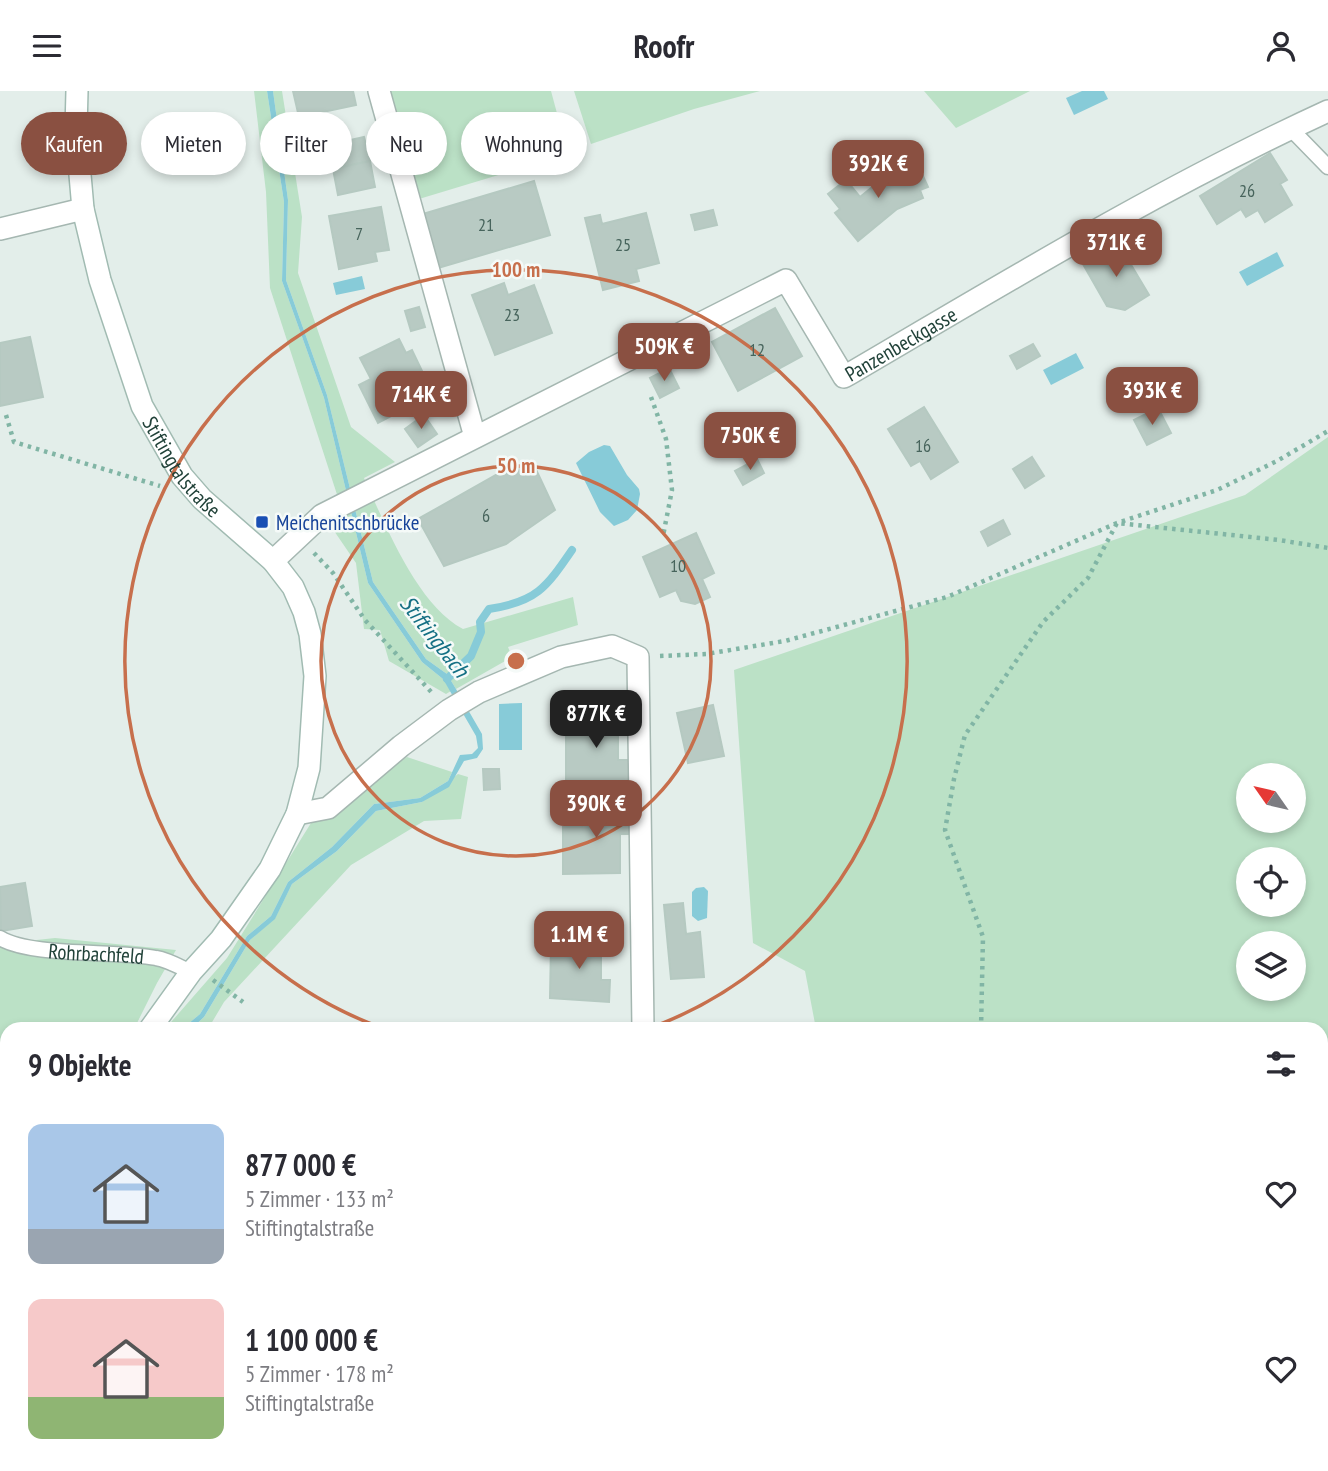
<!DOCTYPE html>
<html lang="de">
<head>
<meta charset="utf-8">
<style>
	:root { --surface:#fff; --page:#f7f7f7; --text:#2b2b33; --muted:#7c7c81; --accent:#8a5041 }
	body { margin:0; font-family:"PT Sans Narrow",sans-serif; background:var(--page); color:var(--text); height:100vh; display:flex; flex-direction:column; font-size:26px; white-space:nowrap }
	* { box-sizing:border-box; margin:0 }
	p { font-size:23px; color:var(--muted) }
	.icon { flex:none; width:38px; height:38px; fill:none; stroke:currentColor; stroke-width:2; stroke-linecap:round; stroke-linejoin:round }
	.map { position:relative; flex:1; overflow:hidden }
	.sheet { position:absolute; left:0px; top:931px; width:1328px; height:450px; display:flex; flex-direction:column; background:var(--surface); border-radius:21px 21px 0 0; box-shadow:0 4px 10px #0003 }
	.sheet>* { flex:none }
	.banner { position:absolute; left:21px; top:21px; width:700px; height:63px; display:flex; gap:14px }
	.needle { width:46px; rotate:304deg }
	.controls { position:absolute; left:1236px; top:672px; display:grid; gap:14px }
	.controls a { display:grid; place-items:center; width:70px; height:70px; border-radius:50%; background:var(--surface); box-shadow:0 4px 10px #0003; font-size:35px }
	.price { position:absolute; translate:-50% -60px; padding:0 16px; border-radius:14px; background:var(--accent); color:#fff; font-size:23px; line-height:46px; filter:drop-shadow(0 2px 4px #0008) }
	.price::after { content:''; position:absolute; left:50%; top:42px; width:21px; height:16px; margin-left:-10px; background:inherit; clip-path:polygon(0 0,100% 0,50% 100%) }
	.price.selected { background:#222; color:#fff }
	ul { padding:0; list-style:none }
	li { display:flex; align-items:center; gap:21px; height:175px; padding:0 28px }
	li span { display:grid; place-items:center; flex:none; width:196px; height:140px; border-radius:14px; color:#555 }
	li>.icon { margin-inline-start:auto }
	span .icon { width:84px; height:84px; fill:#fffc; stroke-width:1 }
	li b { font-size:30px }
	h2 { display:flex; justify-content:space-between; align-items:center; height:84px; padding:0 28px; font-size:30px }
	.pill { padding:0 24px; border-radius:32px; background:var(--surface); box-shadow:0 4px 10px #0003; font-size:24px; line-height:63px }
	.pill.selected { background:var(--accent); color:#fff }
	header { display:flex; justify-content:space-between; align-items:center; height:91px; padding:0 28px; background:var(--surface); font-size:32px; font-weight:600 }
	.map>svg:first-child { display:block }
	.green { fill:#bbe1c6; fill-rule:evenodd }
	.water { fill:#87cbd8 }
	.lines { fill:none; stroke-linecap:round; stroke-linejoin:round }
	.stream { stroke:#87cbd8; stroke-width:8 }
	.building { fill:#b8cac3; stroke:#b5c9c1; stroke-width:2 }
	.lane-casing { stroke:#a5b7b1; stroke-width:17 }
	.street-casing { stroke:#a5b7b1; stroke-width:24 }
	.secondary-casing { stroke:#a1bbb2; stroke-width:24 }
	.path { stroke:#81b5a5; stroke-width:4.5; stroke-dasharray:3.5 5; stroke-linecap:butt }
	.lane { stroke:#fff; stroke-width:14 }
	.street { stroke:#fff; stroke-width:21 }
	.secondary { stroke:#fff; stroke-width:21 }
	.ring { fill:none; stroke:#c76f4c; stroke-width:3.5 }
	.transit-dot { fill:#1a4fb4; stroke:#f5faf8; stroke-width:2.5 }
	.labels { text-anchor:middle; dominant-baseline:central; stroke-width:5; stroke-linejoin:round; paint-order:stroke }
	.number-label { font-size:18px; fill:#47645c }
	.street-label { font-size:21px; fill:#214239; stroke:#f5faf8 }
	.transit-label { font-size:21px; fill:#164399; stroke:#f5faf8; text-anchor:start }
	.water-label { font-size:23px; font-style:italic; fill:#157084; stroke:#f5faf8 }
	.centre { fill:#c76f4c; stroke:#f5faf8; stroke-width:3.5 }
	.ring-label { font-size:21px; text-anchor:middle; font-weight:bold; fill:#c76f4c; stroke:#f5faf8; stroke-width:5; stroke-linejoin:round; paint-order:stroke }
</style>
</head>
<body>
<header><svg class="icon" aria-label="menu" viewBox="0 0 24 24"><path d="M4 6h16M4 12h16M4 18h16"/></svg>Roofr<svg class="icon" aria-label="person" viewBox="0 0 24 24"><circle cx="12" cy="8" r="4"/><path d="M4 21q1-7 8-7t8 7"/></svg></header>
<div class="map">
<svg width="1328" height="1380" viewBox="0 0 1328 1380">
	<rect width="100%" height="100%" fill="#e3eeea"/>
	<g class="green">
		<polygon points="254,0 267,0 284,111 282,190 324,307 368,492 422,571 443,588 451,600 446,603 389,570 380,539 364,538 356,472 328,431 343,422 270,197 266,101"/>
		<path d="M273 0H282L302 126 298 182 351 336 395 371 364 387C385 433 417 514 463 538L573 506 578 534 508 556 512 566 456 598 447 583 426 568 373 491 327 304 286 189 288 109Z"/>
		<polygon points="390,0 551,0 568,63 419,108"/>
		<polygon points="574,0 760,0 694,18 591,53"/>
		<polygon points="924,0 1030,0 956,37"/>
		<path d="M1328 346V1342L1321 1343V938H816L805 880 753 852 734 579 1245 404ZM1248 684H1293V730H1248ZM1248 768H1293V814H1248ZM1248 852H1293V898H1248Z"/>
		<polygon points="407,666 452,681 448,690 420,707 374,713 332,756 288,791 271,825 247,845 200,923 182,938 165,938 227,867 311,732"/>
		<polygon points="458,683 468,686 461,728 424,730 351,774 224,911 208,938 191,938 204,926 250,849 275,827 292,793 337,760 376,720 422,711"/>
		<polygon points="55,847 176,859 157,892 134,938 7,938 7,1374 60,1374 58,1380 0,1380 0,853"/>
		<polygon points="918,1374 1095,1374 1050,1380 918,1380"/>
	</g>
	<g class="water">
		<polygon points="267,0 273,0 288,109 286,189 327,304 373,491 426,568 447,583 456,598 482,643 483,658 477,667 464,670 449,696 422,711 376,720 337,760 292,793 275,828 250,849 204,926 191,938 182,938 200,923 247,845 271,825 288,791 332,756 374,713 420,707 448,690 460,664 472,663 478,657 476,645 443,588 422,571 368,492 324,307 282,190 284,111"/>
		<polygon points="1082,0 1104,0 1108,8 1074,24 1066,7"/>
		<polygon points="1277,161 1284,175 1247,195 1239,181"/>
		<polygon points="362,185 365,198 336,204 333,192"/>
		<polygon points="1076,262 1084,277 1051,294 1043,279"/>
		<polygon points="604,354 610,355 627,384 639,398 640,403 637,419 628,429 614,435 600,421 576,372 589,361"/>
		<polygon points="522,612 522,659 499,659 499,613"/>
		<polygon points="704,796 708,800 707,827 698,830 692,825 692,801 696,797"/>
	</g>
	<g class="lines">
		<path class="stream" d="M447 588 471 565 481 541 480 531 489 518C536 511 546 497 572 459"/>
	</g>
	<g class="building">
		<polygon points="293,0 353,0 356,14 299,26"/>
		<polygon points="364,46 370,70 333,78 328,54"/>
		<polygon points="1270,62 1287,89 1280,93 1292,114 1265,131 1258,119 1246,126 1241,118 1217,133 1200,105"/>
		<polygon points="370,70 375,96 338,104 333,78"/>
		<polygon points="917,72 928,96 920,99 923,107 897,118 858,150 835,122 840,118 828,103 846,89 860,106 882,88"/>
		<polygon points="534,90 550,144 438,177 423,123"/>
		<polygon points="381,116 389,159 375,161 377,170 339,178 329,125"/>
		<polygon points="713,119 717,134 695,139 691,124"/>
		<polygon points="646,122 659,172 636,178 639,190 603,199 585,127 600,124 602,133"/>
		<polygon points="1118,152 1149,204 1125,219 1107,215 1083,173"/>
		<polygon points="504,192 508,204 534,194 552,242 495,264 472,204"/>
		<polygon points="419,216 425,236 411,240 405,220"/>
		<polygon points="775,217 802,265 738,300 712,251"/>
		<polygon points="30,246 43,306 0,315 0,252"/>
		<polygon points="399,248 406,262 412,259 422,280 417,282 424,294 413,300 415,305 390,318 393,324 378,332 359,294 371,288 360,267"/>
		<polygon points="1033,253 1040,265 1017,278 1010,265"/>
		<polygon points="669,277 679,297 660,307 650,287"/>
		<polygon points="924,316 958,371 931,388 920,370 911,375 888,338"/>
		<polygon points="1158,317 1171,342 1147,354 1134,329"/>
		<polygon points="424,324 437,343 418,356 405,338"/>
		<polygon points="1032,366 1044,385 1025,397 1013,378"/>
		<polygon points="757,368 764,382 743,394 735,380"/>
		<polygon points="532,370 555,419 506,453 444,475 418,428 503,380"/>
		<polygon points="1003,429 1010,443 988,455 981,441"/>
		<polygon points="696,442 714,482 702,488 710,506 695,513 681,510 676,499 660,506 643,466"/>
		<polygon points="713,614 724,665 688,672 677,622"/>
		<polygon points="618,618 618,669 633,669 633,692 566,693 566,629 583,628 583,619"/>
		<polygon points="483,678 499,678 500,698 484,699"/>
		<polygon points="582,713 629,713 630,743 620,743 620,782 563,783 563,736 582,736"/>
		<polygon points="25,792 32,835 1,840 0,796"/>
		<polygon points="683,812 686,843 700,841 704,886 671,888 664,814"/>
		<polygon points="574,846 601,846 601,889 610,889 609,911 550,907 551,854 574,854"/>
		<polygon points="778,932 779,938 733,938 733,935"/>
		<polygon points="662,1374 682,1374 683,1377 664,1380"/>
		<polygon points="723,1374 798,1374 798,1375 723,1380"/>
	</g>
	<g class="lines">
		<g class="lane-casing">
			<g id="lane">
				<polyline points="1290,37 1328,76"/>
				<path id="s1" d="M0 847C31 866 116 859 156 867 168 869 180 876 191 881"/>
			</g>
		</g>
		<g class="street-casing">
			<g id="street">
				<polyline points="379,0 475,346"/>
				<polyline points="0,138 83,118"/>
				<path id="s2" d="M273 470 322 424 786 189 844 286C1003 193 1160 97 1328 20"/>
				<polyline points="297,723 328,717 401,655 449,619 479,601 561,566 612,555 638,566 643,938"/>
			</g>
		</g>
		<g class="secondary-casing">
			<g id="secondary">
				<path id="s3" d="M77 0 76 38 83 118 100 189 142 315 182 385 202 408 273 470 293 496 304 521 310 543 315 585 309 677 297 723 270 778 221 848 191 881 150 938"/>
				<polyline points="21,1380 22,1374"/>
			</g>
		</g>
		<g class="path">
			<polyline points="651,306 666,348 672,399 663,445"/>
			<polyline points="6,324 14,351 160,395"/>
			<polyline points="314,462 333,482 365,529 434,604"/>
			<polyline points="660,565 706,563 785,550 947,506 1117,432 1217,399 1277,370 1328,340"/>
			<polyline points="213,889 243,911"/>
			<polyline points="981,938 983,846 945,739 954,688 965,644 1043,531 1088,487 1117,432 1279,449 1328,457"/>
			<polyline points="1321,1272 1328,1272"/>
		</g>
		<use href="#lane" class="lane"/>
		<use href="#street" class="street"/>
		<use href="#secondary" class="secondary"/>
	</g>
	<g class="ring">
		<circle cx="516" cy="570" r="195"/>
		<path d="M382 937A391 391 0 1 1 650 937"/>
	</g>
	<rect class="transit-dot" x="255" y="424" width="14" height="14" rx="3.5"/>
	<g class="labels">
		<g class="number-label">
			<text x="1247" y="99">26</text>
			<text x="486" y="133">21</text>
			<text x="359" y="142">7</text>
			<text x="623" y="153">25</text>
			<text x="512" y="223">23</text>
			<text x="757" y="258">12</text>
			<text x="923" y="354">16</text>
			<text x="486" y="424">6</text>
			<text x="678" y="474">10</text>
		</g>
		<g class="street-label">
			<text stroke="none"><textPath href="#s2" startOffset="766">Panzenbeckgasse</textPath></text>
			<text stroke="none"><textPath href="#s3" startOffset="397">Stiftingtalstraße</textPath></text>
			<text stroke="none"><textPath href="#s1" startOffset="98">Rohrbachfeld</textPath></text>
		</g>
		<g class="transit-label">
			<text x="276" y="431">Meichenitschbrücke</text>
		</g>
		<g class="water-label">
			<text transform="translate(435 545) rotate(52)">Stiftingbach</text>
		</g>
	</g>
	<circle cx="516" cy="570" r="10" class="centre"/>
	<g class="ring-label">
		<text x="516" y="186">100 m</text>
		<text x="516" y="382">50 m</text>
	</g>
</svg>
<div class="controls">
<a><svg class="needle" viewBox="-14 -14 28 28"><path d="M0-13l5 13h-10z" fill="#e53935"/><path d="M0 13l5-13h-10z" fill="#7c7c81"/></svg></a>
<a><svg class="icon" aria-label="locate" viewBox="0 0 24 24"><circle cx="12" cy="12" r="6"/><path d="M12 2v4M12 18v4M2 12h4M18 12h4"/></svg></a>
<a><svg class="icon" aria-label="layers" viewBox="0 0 24 24"><path d="M12 4l9 5-9 5-9-5zM3 14l9 5 9-5"/></svg></a>
</div>
<b class="price" style="left:878px;top:109px">392K €</b>
<b class="price" style="left:1116px;top:188px">371K €</b>
<b class="price" style="left:664px;top:292px">509K €</b>
<b class="price" style="left:1152px;top:336px">393K €</b>
<b class="price" style="left:421px;top:340px">714K €</b>
<b class="price" style="left:750px;top:381px">750K €</b>
<b class="price selected" style="left:596px;top:659px">877K €</b>
<b class="price" style="left:596px;top:749px">390K €</b>
<b class="price" style="left:579px;top:880px">1.1M €</b>
<div class="banner">
<a class="pill selected">Kaufen</a>
<a class="pill">Mieten</a>
<a class="pill">Filter</a>
<a class="pill">Neu</a>
<a class="pill">Wohnung</a>
</div>
<section class="sheet">
<h2>9 Objekte<svg class="icon" aria-label="filters" viewBox="0 0 24 24"><path d="M4 7h16M4 17h16"/><circle cx="9" cy="7" r="2"/><circle cx="15" cy="17" r="2"/></svg></h2>
<ul>
<li><span style="background:linear-gradient(#a9c7e8 75%,#9aa5b1 0)"><svg class="icon" aria-label="home" viewBox="0 0 24 24"><path d="M3 11l9-7 9 7M6 9v11h12V9"/></svg></span><div><b>877 000 €</b><p>5 Zimmer · 133 m²</p><p>Stiftingtalstraße</p></div><svg class="icon" aria-label="heart" viewBox="0 0 24 24"><path d="M12 20l-8-8c-3-5 5-10 8-4 3-6 11-1 8 4z"/></svg></li>
<li><span style="background:linear-gradient(#f6c9c9 70%,#8fb573 0)"><svg class="icon" aria-label="home" viewBox="0 0 24 24"><path d="M3 11l9-7 9 7M6 9v11h12V9"/></svg></span><div><b>1 100 000 €</b><p>5 Zimmer · 178 m²</p><p>Stiftingtalstraße</p></div><svg class="icon" aria-label="heart" viewBox="0 0 24 24"><path d="M12 20l-8-8c-3-5 5-10 8-4 3-6 11-1 8 4z"/></svg></li>
</ul>
</section>
</div>
</body>
</html>
